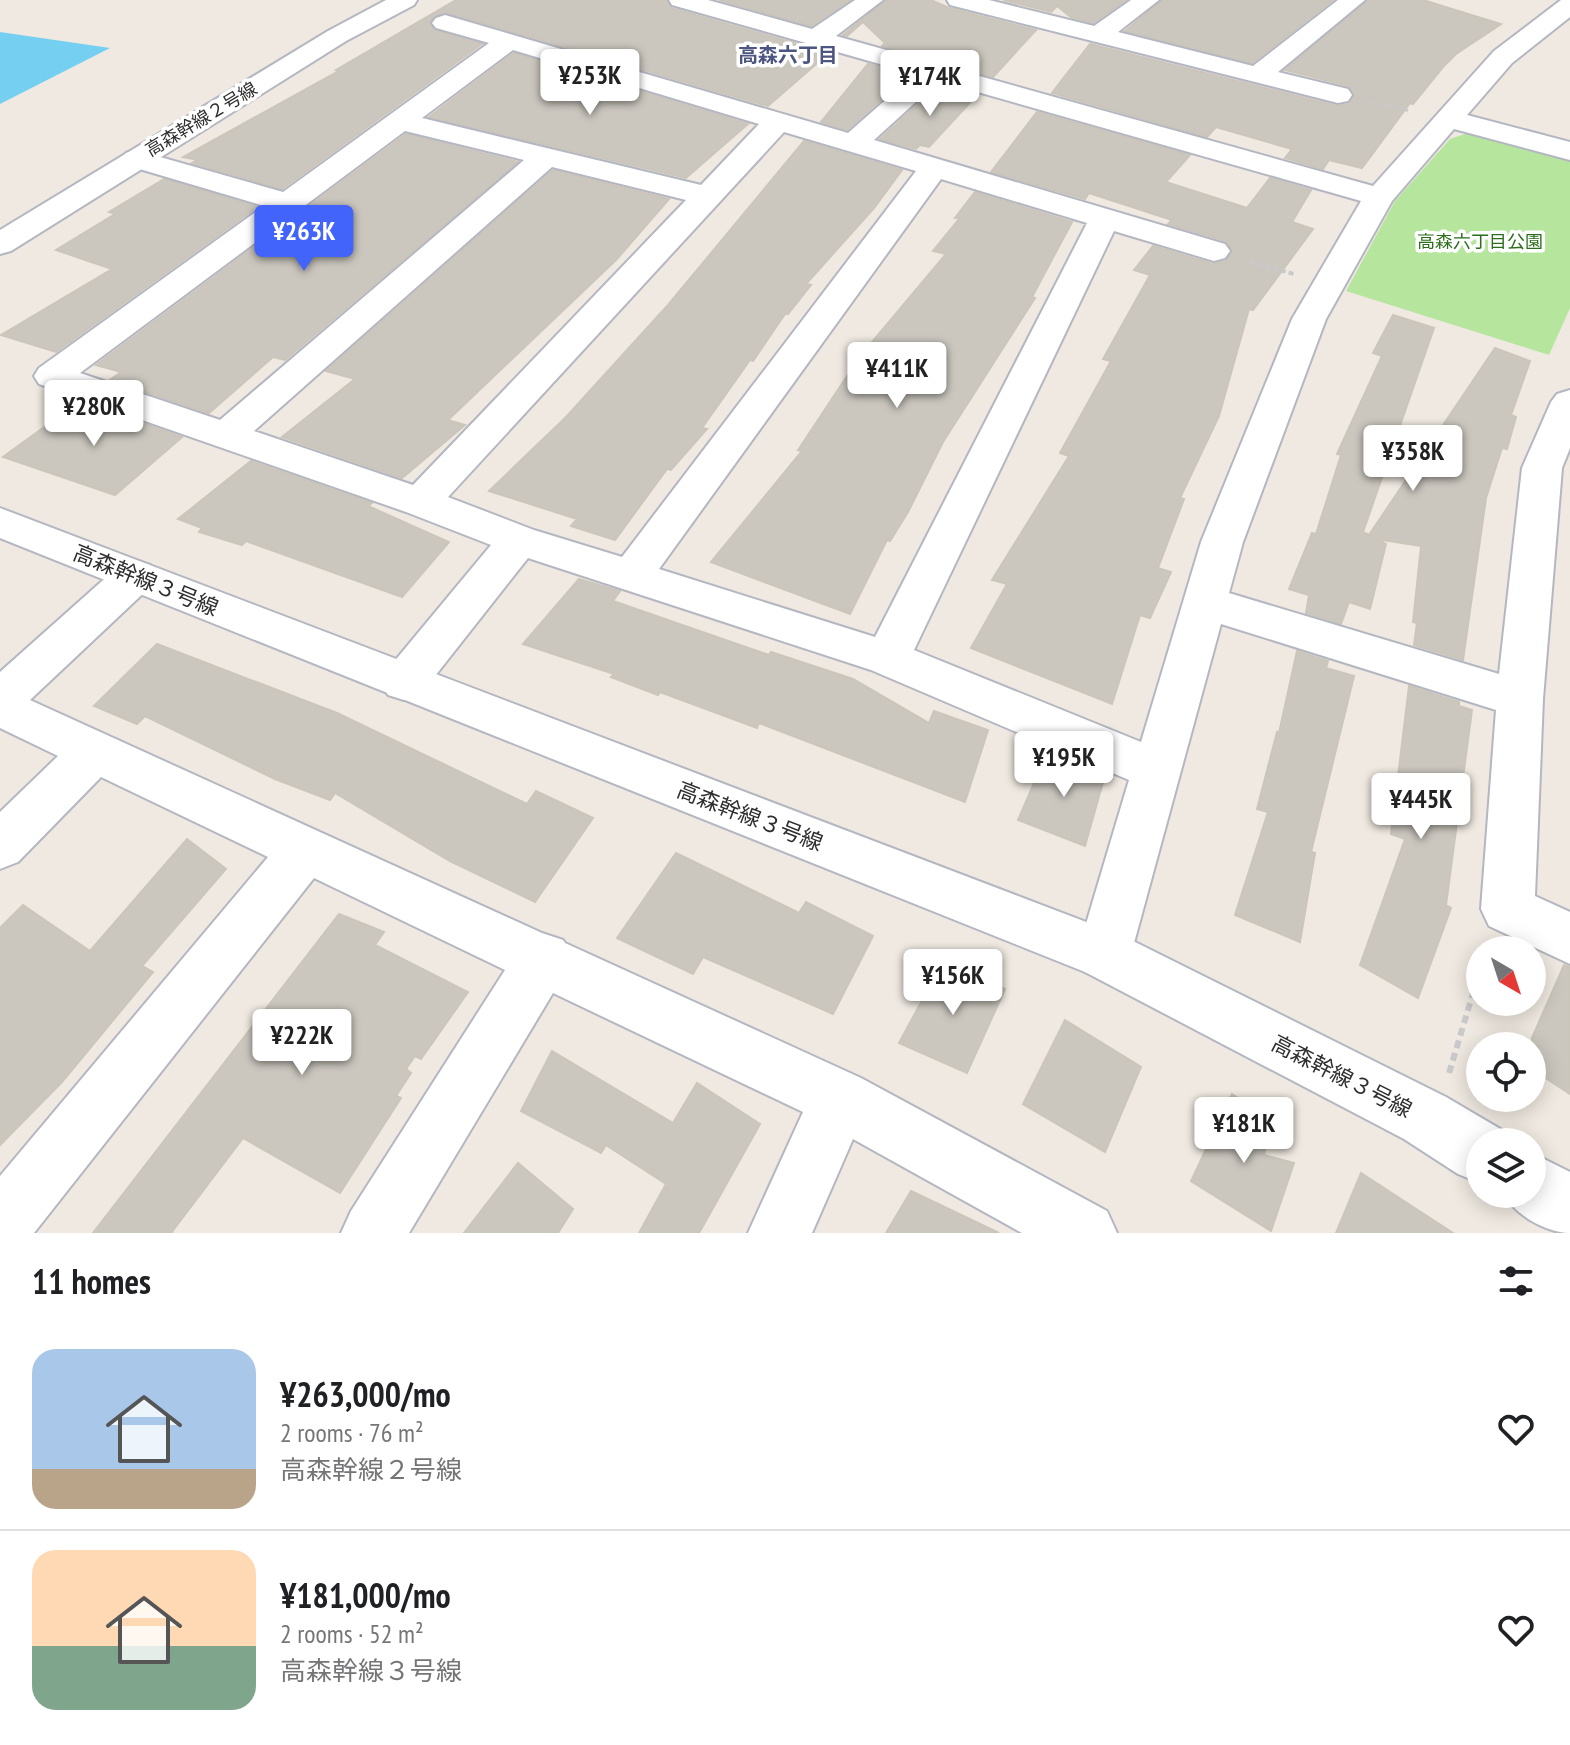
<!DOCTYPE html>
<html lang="en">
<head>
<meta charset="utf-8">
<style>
	:root { --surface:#fff; --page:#f6f6f6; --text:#202124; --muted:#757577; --line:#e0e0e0; --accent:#4264fb }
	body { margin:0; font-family:"PT Sans Narrow","Noto Sans JP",sans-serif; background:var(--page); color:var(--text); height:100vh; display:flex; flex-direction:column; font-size:30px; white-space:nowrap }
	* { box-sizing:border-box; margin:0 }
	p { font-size:26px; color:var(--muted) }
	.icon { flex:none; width:44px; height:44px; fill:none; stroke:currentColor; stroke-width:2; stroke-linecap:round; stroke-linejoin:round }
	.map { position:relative; height:1233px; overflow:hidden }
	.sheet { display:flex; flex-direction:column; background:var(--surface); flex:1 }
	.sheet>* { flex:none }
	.needle { width:52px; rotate:141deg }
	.controls { position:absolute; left:1466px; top:936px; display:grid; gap:16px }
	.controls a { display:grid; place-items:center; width:80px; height:80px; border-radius:50%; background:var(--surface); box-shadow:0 4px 20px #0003; font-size:40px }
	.price { position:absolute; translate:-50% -68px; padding:0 18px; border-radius:8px; background:#fff; color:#222; font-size:26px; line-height:52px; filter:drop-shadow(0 2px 4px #0008) }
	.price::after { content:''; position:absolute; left:50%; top:48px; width:24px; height:18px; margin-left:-12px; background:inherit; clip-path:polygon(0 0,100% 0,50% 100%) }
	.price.active { background:var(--accent); color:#fff }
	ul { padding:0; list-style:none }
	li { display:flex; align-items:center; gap:24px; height:200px; padding:0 32px }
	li+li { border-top:2px solid var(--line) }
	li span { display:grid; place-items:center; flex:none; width:224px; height:160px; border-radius:24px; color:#555 }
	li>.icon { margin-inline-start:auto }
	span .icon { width:96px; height:96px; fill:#fffc; stroke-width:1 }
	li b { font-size:34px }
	h2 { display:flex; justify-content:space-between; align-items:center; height:96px; padding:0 32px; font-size:34px }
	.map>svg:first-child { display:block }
	.green { fill:#b6e59e }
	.water { fill:#75cff0 }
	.building { fill:#cbc7bf; stroke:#cbc5ba; stroke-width:2 }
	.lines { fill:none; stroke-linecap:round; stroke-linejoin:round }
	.street-casing { stroke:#b4b7c1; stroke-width:4 }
	.secondary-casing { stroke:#b4b7c1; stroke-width:4 }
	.path-far2 { stroke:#c9c9c9; stroke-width:3; stroke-dasharray:4 3; stroke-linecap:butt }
	.path-far1 { stroke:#c9c9c9; stroke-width:4; stroke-dasharray:5 3; stroke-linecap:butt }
	.path { stroke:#c9c9c9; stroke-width:6; stroke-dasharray:8 5; stroke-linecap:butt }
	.street { fill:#fff; fill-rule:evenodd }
	.secondary { fill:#fff; fill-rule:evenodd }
	.labels { text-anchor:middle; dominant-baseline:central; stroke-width:7; stroke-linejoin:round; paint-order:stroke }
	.far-street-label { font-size:18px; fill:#2e2e2e; stroke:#fff }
	.far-park-label { font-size:18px; fill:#2c6e1b; stroke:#fff }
	.far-neighbourhood-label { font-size:20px; font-weight:bold; fill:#4d5680; stroke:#fff }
	.street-label { font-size:22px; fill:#2e2e2e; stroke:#fff }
</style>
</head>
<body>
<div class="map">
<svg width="1570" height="1233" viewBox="0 0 1570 1233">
	<rect width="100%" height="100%" fill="#efe9e1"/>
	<polygon class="green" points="1468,133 1570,158 1570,308 1549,355 1346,291 1395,201 1450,139"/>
	<polygon class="water" points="0,32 110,48 0,104"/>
	<g class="building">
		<polygon points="456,0 666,0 671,8 829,53 768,106 444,12 430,21 434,30 482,44 282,189 192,163 198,160 183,157 339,71 336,70"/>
		<polygon points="719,0 850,0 811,26"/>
		<polygon points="886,0 931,0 949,8 1036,30 993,77 882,46 885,43 863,22 847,36 843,35"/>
		<polygon points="1003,0 1126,0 1093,23 1071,17 1057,6 1051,12"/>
		<polygon points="1162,0 1333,0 1252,63 1125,31"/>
		<polygon points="1368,0 1423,0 1501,24 1456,54 1443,67 1413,104 1410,103 1362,168 1329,160 1323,169 1285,158 1292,149 1216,127 1207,137 1052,93 1090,44 1337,106 1349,104 1354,97 1349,86 1285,70"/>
		<polygon points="514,53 748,124 686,178 429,117"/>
		<polygon points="868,64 909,75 847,130 821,122"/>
		<polygon points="940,84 977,95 929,147 920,145 916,149 880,139"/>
		<polygon points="1037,112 1190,155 1166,182 1247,208 1270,178 1311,190 1292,222 1313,229 1253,310 1249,309 1219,416 1180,498 1184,499 1158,568 1171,572 1150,618 1140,615 1112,704 971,648 1007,584 992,580 1069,456 1060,453 1111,361 1103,359 1150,275 1134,270 1153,246 1213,264 1226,261 1233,251 1226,241 1168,224 1172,220 1089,193 1085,199 991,172"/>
		<polygon points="406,134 518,162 285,360 273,357 209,413 110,380 121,372 96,365"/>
		<polygon points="804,141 902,170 874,208 806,284 811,285 788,314 785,314 753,361 750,360 702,428 707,429 671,470 667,469 615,540 571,526 577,519 489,491 566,417 668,305"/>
		<polygon points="553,170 669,199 617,259 448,420 465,425 402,478 282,437 355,379 326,371"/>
		<polygon points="164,179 257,207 56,352 1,335 112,269 56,250 115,214 109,212"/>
		<polygon points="975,192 1072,222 1032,297 1035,298 943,442 908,512 890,541 887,540 850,614 711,562 802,451 798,450 861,355 946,254 933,251 960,218 955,218"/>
		<polygon points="1393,315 1434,328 1363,532 1369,535 1495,348 1530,361 1511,415 1516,417 1507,449 1502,448 1486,498 1463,660 1414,645 1417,623 1413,622 1421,546 1376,539 1386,544 1370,609 1349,602 1341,624 1306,613 1309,595 1289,589 1312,533 1316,534 1341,455 1337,454 1382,356 1373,353"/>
		<polygon points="80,401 182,437 115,495 3,457"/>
		<polygon points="251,461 372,503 368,506 449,542 402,597 246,541 242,545 199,532 202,528 178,519"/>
		<polygon points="579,579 620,591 613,601 769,655 771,652 853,679 929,723 934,711 988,730 965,802 759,723 757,728 660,692 658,695 611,677 614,674 523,644"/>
		<polygon points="157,644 337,713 527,804 536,791 593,818 535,902 450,861 335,793 330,800 275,779 145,716 137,724 94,706"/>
		<polygon points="1297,651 1328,661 1326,668 1354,676 1311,852 1315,853 1300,942 1235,915 1268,812 1257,809 1277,732 1279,733"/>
		<polygon points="1409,686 1459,702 1459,706 1472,710 1446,905 1451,908 1418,998 1360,965 1405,839 1391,834"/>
		<polygon points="1048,751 1105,775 1085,846 1018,820"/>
		<polygon points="187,839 226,869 142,966 153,972 62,1082 0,1145 0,928 23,905 90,951"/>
		<polygon points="676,853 799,913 806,902 873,936 833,1014 703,957 693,974 617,938"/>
		<polygon points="339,914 384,932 375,945 468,992 421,1059 415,1056 406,1069 411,1073 396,1096 401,1098 340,1193 243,1138 171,1233 93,1233"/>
		<polygon points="944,960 1005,989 967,1073 899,1043"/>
		<polygon points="1564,965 1570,967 1570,1094 1532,1069 1532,1038"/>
		<polygon points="1065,1020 1141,1067 1105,1152 1023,1104"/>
		<polygon points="552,1051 673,1123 697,1083 760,1124 699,1233 639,1233 666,1184 606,1145 601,1153 521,1111"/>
		<polygon points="1232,1094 1270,1119 1264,1155 1294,1163 1271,1231 1191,1181"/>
		<polygon points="518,1163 573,1209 558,1233 464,1233"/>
		<polygon points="1361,1173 1453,1233 1336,1233"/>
		<polygon points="911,1191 999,1233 886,1233"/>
	</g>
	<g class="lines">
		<g class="street-casing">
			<g id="street">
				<path d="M669 0H708L812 29 855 0H883L836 36 1373 186 1494 51 1561 0H1570V17L1512 63 1467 115 1570 142V160L1454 129 1392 201 1326 319 1243 542 1229 593 1499 674 1522 468 1551 402 1557 394 1570 390V448L1562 468 1543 699 1535 896 1570 912V964L1489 926 1481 909 1496 710 1221 624 1131 954 1123 972 1104 980 1085 972 1077 954 1129 780 871 670 528 558 420 695 404 700 388 695 381 682 388 669 491 545 406 512 39 384 34 376 39 368 264 206 126 165 121 159 126 153 136 150 146 153 283 192 489 43 436 28 432 23 436 18 445 15 848 133 915 74 672 5ZM513 50 759 124 701 185 422 118ZM939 81 1361 201 1292 319 1201 542 1141 742 914 650 1114 231 1214 261 1225 258 1230 251 1225 244 874 140ZM405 131 524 160 220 420 80 373ZM784 132 916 171 622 557 534 530 448 497ZM552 167 686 200 413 485 254 431ZM941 179 1087 223 875 637 659 569Z"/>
				<polygon points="947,0 989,0 1094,26 1131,0 1159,0 1118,32 1253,66 1338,0 1365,0 1278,72 1348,89 1352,95 1348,101 1338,103 950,5"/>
				<polygon points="135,560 150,565 156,576 150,587 30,700 542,933 563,940 565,943 861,1078 1107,1211 1117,1233 1022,1233 853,1139 812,1233 748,1233 803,1112 553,993 409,1233 341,1233 351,1211 505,970 314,878 34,1233 0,1233 0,1176 268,857 101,777 18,862 0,869 0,812 58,756 0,728 0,672 120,565"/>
			</g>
		</g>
		<g class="secondary-casing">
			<g id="secondary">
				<polygon points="386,0 417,0 414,5 346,41 11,251 0,254 0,230 328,31"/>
				<polygon points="0,508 1123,936 1446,1097 1502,1130 1506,1142 1480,1142 1480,1183 1458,1174 1404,1139 1085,972 0,538"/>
				<path d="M1532 1153 1570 1172V1233C1547 1233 1514 1215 1505 1194H1532Z"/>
			</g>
		</g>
		<polyline class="path-far2" points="1370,102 1411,111"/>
		<polyline class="path-far1" points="1250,262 1294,274"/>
		<polyline class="path" points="1449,1073 1480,970"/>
		<use href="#street" class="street"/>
		<use href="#secondary" class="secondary"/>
	</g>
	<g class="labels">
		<g class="far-street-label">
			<text transform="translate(201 119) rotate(-31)">高森幹線２号線</text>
		</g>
		<g class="far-park-label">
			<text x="1480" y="241">高森六丁目公園</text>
		</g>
		<g class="far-neighbourhood-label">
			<text x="788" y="55">高森六丁目</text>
		</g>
		<g class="street-label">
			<text transform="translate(146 580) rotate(22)">高森幹線３号線</text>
			<text transform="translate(750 816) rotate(21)">高森幹線３号線</text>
			<text transform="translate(1342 1076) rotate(27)">高森幹線３号線</text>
		</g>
	</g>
</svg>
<div class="controls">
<a><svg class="needle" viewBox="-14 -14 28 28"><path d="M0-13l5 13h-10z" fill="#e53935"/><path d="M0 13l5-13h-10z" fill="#757577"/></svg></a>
<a><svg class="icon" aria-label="locate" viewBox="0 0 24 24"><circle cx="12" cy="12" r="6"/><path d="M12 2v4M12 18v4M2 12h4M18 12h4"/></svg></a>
<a><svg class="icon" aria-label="layers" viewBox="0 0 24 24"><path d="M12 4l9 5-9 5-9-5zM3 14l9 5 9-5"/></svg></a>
</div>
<b class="price" style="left:590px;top:117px">¥253K</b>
<b class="price" style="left:930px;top:118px">¥174K</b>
<b class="price active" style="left:304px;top:273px">¥263K</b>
<b class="price" style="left:897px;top:410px">¥411K</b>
<b class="price" style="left:94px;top:448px">¥280K</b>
<b class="price" style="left:1413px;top:493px">¥358K</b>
<b class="price" style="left:1064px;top:799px">¥195K</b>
<b class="price" style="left:1421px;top:841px">¥445K</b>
<b class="price" style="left:953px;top:1017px">¥156K</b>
<b class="price" style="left:302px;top:1077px">¥222K</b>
<b class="price" style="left:1244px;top:1165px">¥181K</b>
</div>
<section class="sheet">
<h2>11 homes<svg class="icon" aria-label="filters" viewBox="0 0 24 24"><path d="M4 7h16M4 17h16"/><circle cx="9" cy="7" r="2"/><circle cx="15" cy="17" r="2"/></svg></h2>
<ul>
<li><span style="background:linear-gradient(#a9c7e8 75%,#b9a48a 0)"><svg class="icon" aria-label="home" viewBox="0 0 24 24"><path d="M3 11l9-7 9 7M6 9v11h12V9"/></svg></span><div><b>¥263,000/mo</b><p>2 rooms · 76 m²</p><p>高森幹線２号線</p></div><svg class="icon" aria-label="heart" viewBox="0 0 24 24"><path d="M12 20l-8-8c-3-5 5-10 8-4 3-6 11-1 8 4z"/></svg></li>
<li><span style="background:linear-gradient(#ffd9b3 60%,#7fa58c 0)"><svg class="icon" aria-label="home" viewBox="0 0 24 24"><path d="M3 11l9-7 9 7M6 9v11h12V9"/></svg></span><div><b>¥181,000/mo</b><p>2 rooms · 52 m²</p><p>高森幹線３号線</p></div><svg class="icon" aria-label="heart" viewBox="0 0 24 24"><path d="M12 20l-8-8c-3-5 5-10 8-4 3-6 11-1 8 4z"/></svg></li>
</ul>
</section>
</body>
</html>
